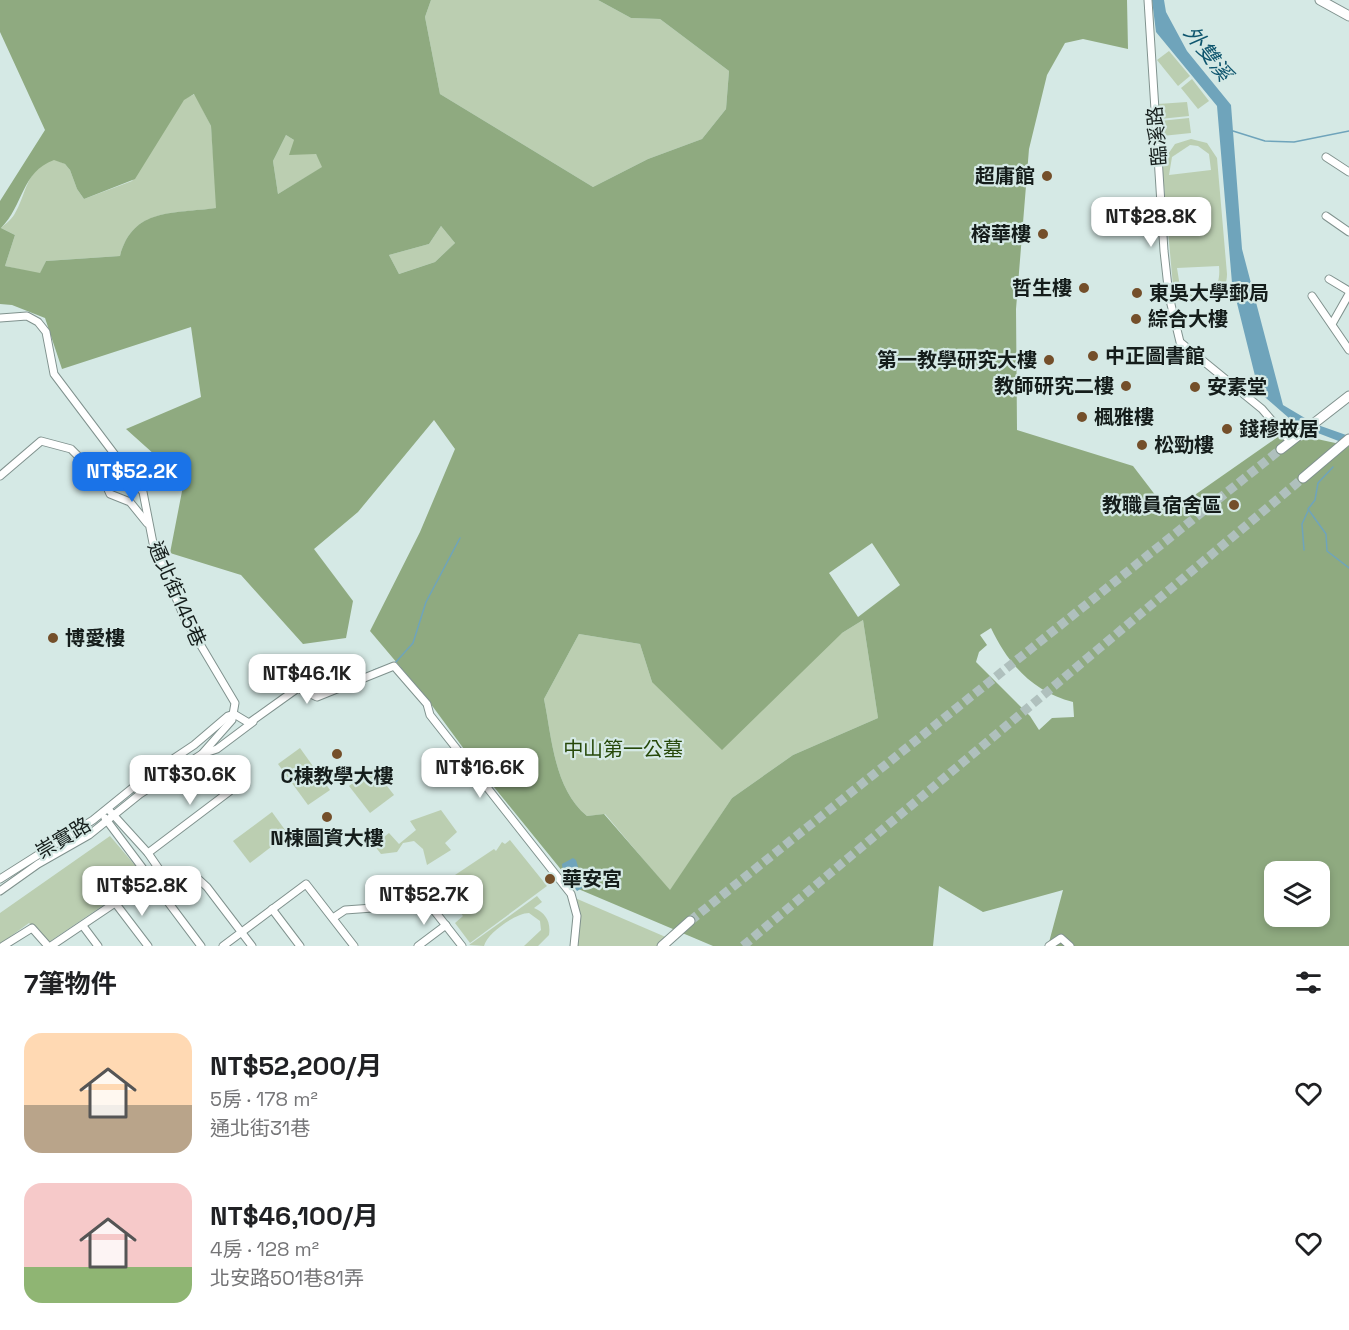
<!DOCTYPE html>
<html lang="zh-TW">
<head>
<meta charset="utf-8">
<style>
	:root { --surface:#fff; --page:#f6f6f6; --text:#202124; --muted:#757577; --accent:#1a73e8 }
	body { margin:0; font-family:"Space Grotesk","Noto Sans TC",sans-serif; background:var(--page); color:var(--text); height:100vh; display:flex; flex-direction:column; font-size:22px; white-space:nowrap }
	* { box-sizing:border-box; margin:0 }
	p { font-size:20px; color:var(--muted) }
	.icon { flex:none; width:33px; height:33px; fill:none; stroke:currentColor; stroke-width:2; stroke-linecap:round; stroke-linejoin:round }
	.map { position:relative; height:946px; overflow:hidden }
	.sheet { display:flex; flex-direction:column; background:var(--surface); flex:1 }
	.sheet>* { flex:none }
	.controls { position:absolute; left:1264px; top:861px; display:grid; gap:12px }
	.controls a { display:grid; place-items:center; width:66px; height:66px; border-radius:12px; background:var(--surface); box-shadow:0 3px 9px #0003; font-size:30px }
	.price { position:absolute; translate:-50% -51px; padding:0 14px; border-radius:12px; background:#fff; color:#222; font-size:20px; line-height:39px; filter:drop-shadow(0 2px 3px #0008) }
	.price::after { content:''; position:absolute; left:50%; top:36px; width:18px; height:14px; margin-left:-9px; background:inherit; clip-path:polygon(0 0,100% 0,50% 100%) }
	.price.active { background:var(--accent); color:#fff }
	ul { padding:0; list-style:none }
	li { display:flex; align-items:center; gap:18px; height:150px; padding:0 24px }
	li span { display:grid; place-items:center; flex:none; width:168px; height:120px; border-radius:18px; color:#555 }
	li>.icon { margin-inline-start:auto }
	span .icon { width:72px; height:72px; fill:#fffc; stroke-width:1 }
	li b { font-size:26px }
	h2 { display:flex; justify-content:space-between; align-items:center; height:72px; padding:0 24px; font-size:26px }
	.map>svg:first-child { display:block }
	.green { fill:#bbceb1; fill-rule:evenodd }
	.forest { fill:#8faa80; fill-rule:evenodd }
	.water { fill:#6fa4bb }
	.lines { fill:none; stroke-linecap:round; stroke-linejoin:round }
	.stream { stroke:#6fa4bb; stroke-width:1.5 }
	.secondary-tunnel { stroke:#afc0bd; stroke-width:9; stroke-dasharray:9 4.5; stroke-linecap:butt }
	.minor-casing { stroke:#80928e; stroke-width:9 }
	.secondary-casing { stroke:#80928e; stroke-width:11 }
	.minor { stroke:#fff; stroke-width:7 }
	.secondary { stroke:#fff; stroke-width:9 }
	.poi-dot { fill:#744f2a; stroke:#d5e9e5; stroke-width:2 }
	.labels { text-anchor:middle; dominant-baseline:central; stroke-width:4.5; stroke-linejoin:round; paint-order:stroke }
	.street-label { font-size:20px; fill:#151d1b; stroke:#d5e9e5 }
	.poi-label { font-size:20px; font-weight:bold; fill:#151d1b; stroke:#d5e9e5; text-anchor:start }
	.park-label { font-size:20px; fill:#264809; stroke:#d5e9e5 }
	.water-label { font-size:21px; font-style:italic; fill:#0f566e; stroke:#d5e9e5 }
</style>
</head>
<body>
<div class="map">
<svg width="1349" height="946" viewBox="0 0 1349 946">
	<rect width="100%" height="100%" fill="#d5e9e5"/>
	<g class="green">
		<polygon points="431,0 598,0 631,18 660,19 729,71 726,109 702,139 648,159 593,187 440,94 425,17"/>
		<polygon points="1169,51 1190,76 1178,86 1157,60"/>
		<polygon points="1192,79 1209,101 1198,109 1181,88"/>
		<path d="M195 94 211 126 217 208C175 214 133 207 120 256L46 261 40 274 5 266 15 235 1 228C5 224 11 220 14 215 28 192 24 171 54 159L65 164 70 170 77 189 84 199 132 181 184 99Z"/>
		<polygon points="1187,102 1189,116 1160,119 1158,104"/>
		<polygon points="1189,118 1191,133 1162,136 1160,121"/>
		<polygon points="286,135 316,154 323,167 278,194 273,161"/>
		<path d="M1191 139 1207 143 1217 158 1227 274C1227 304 1189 309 1173 286L1162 163 1175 144ZM1190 145 1198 146 1209 154 1211 170 1169 175 1172 157ZM1219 266C1222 295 1202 307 1180 287L1177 268Z"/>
		<polygon points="441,226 455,243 435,262 399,274 389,255 429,244"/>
		<path d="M863 620 878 718 793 755 732 798 670 891 605 814 587 816C554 789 552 738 544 699L579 634 640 644 652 682 842 633Z"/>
		<polygon points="300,748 330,790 308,805 278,764"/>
		<polygon points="373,768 394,795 370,813 349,786"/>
		<polygon points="441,810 457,832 445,843 451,850 427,865 423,849 414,841 403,843 397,852 381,854 374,845 389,833 399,844 416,830 410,821"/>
		<polygon points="272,812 288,834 250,863 233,841"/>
		<polygon points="110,836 145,877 49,942 29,923 0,944 0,913"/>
		<polygon points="510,840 547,886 470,943 455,923 463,916 440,885 494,849 496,851 502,842 505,844"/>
		<path d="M537 896 542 902 534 908C546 913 551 922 549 935L538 946H524L541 930 540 921 529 913C516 913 487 933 484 946L469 945Z"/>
		<polygon points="575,898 668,938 661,946 576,946"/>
	</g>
	<path class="forest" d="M0 0H431L425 17 440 94 593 187 648 159 702 139 726 109 729 71 660 19 631 18 598 0H1127L1128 49 1083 39 1065 43 1047 75 1029 149 1016 309 1017 430 1133 466 1169 513 1285 432 1349 446V946H1048L1063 890 983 912 939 886 933 946H713L576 888 472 760 425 696 370 631 420 532 455 449 434 420 358 512 314 549 353 601 346 638 303 644 241 575 170 553 184 481 126 429 201 397 191 327 62 369 45 318 12 305 0 304V201L45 130 0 32ZM194 94 211 126 216 208C174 214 133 207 120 256L46 261 40 273 5 266 15 235 1 228C24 205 21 172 54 160L65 164 70 170 77 189 84 199 135 179 184 100ZM286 135 294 140 289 155 316 154 322 167 278 194 273 161ZM441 226 455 243 435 262 399 274 389 255 429 244ZM872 543 900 585 858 617 829 573ZM863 620 878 718 793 755 732 798 670 890 604 814 587 816C554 789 552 738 544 699L579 634 640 644 652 682 722 750 842 633ZM991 628C1008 664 1033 692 1073 702L1074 717 1052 718 1039 730 1030 716 976 662 979 652 987 645 980 635ZM1275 872H1320V916H1275Z"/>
	<g class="water">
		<polygon points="1152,0 1164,0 1166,12 1187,51 1231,105 1242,249 1283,405 1315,424 1349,436 1349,445 1297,425 1259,392 1232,283 1217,106 1156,32"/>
		<polygon points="573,858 576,860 584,887 577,891 563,872 562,864"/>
	</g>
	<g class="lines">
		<g class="stream">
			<polyline points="1233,131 1265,141 1294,142 1349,131"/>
			<polyline points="1333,467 1318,483 1315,500 1308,509 1326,534 1327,551 1349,568"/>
			<polyline points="1304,550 1302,524 1308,511"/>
			<polyline points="374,670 395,663 413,643 426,602 460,538"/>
		</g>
		<g class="secondary-tunnel">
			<polyline points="690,921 1281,449"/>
			<polyline points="743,946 1303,478"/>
		</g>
		<g class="minor-casing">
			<g id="minor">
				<polyline points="1148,0 1164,251 1169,296 1180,342 1262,409 1287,438"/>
				<polyline points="1326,157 1349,172"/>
				<polyline points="1326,216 1349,232"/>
				<polyline points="1329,279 1349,291"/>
				<polyline points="1312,296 1349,350"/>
				<polyline points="0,318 27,316 38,322 46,332 54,374 143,492 153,543 184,617 235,703 232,720 202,754 140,794 89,835 38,864 0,891"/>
				<polyline points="1332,324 1349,294"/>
				<polyline points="0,476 41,441 71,449 81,459 90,458 98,467 110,494 130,502 147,523"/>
				<polyline points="234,714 249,723 298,688 317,697 394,666 427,704 430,715 571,894 577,916 574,946"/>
				<polyline points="108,809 148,853 161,872"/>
				<polyline points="105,818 201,946"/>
				<polyline points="148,853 230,791 202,754 217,749 253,722"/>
				<polyline points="0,879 93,820 146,777 194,745 228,716 234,714"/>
				<polyline points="116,904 148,946"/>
				<polyline points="272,909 300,946"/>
				<polyline points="333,918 345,910 429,904 462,946"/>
				<polyline points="83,926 98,946"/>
				<polyline points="3,946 32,928 48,946"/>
				<polyline points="51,946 161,872 195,876 207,887 252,946"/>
				<polyline points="223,946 306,884 354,946"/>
				<polyline points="418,946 446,925"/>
				<polyline points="1049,946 1061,938 1070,946"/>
			</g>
		</g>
		<g class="secondary-casing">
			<g id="secondary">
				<polyline points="1320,0 1349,16"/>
				<polyline points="1281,449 1349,396"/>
				<polyline points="1303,478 1349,439"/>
				<polyline points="662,946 690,921"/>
			</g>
		</g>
		<use href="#minor" class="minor"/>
		<use href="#secondary" class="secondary"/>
	</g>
	<g class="poi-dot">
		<circle cx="1047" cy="176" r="6"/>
		<circle cx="1043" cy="234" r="6"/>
		<circle cx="1084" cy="288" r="6"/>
		<circle cx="1137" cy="293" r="6"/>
		<circle cx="1136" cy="319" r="6"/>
		<circle cx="1093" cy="356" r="6"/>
		<circle cx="1049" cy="360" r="6"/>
		<circle cx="1126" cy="386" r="6"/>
		<circle cx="1195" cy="387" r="6"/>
		<circle cx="1082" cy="417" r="6"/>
		<circle cx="1227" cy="429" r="6"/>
		<circle cx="1142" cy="445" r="6"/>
		<circle cx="1234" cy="505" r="6"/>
		<circle cx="53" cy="638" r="6"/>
		<circle cx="337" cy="754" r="6"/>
		<circle cx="327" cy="817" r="6"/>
		<circle cx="550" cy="879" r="6"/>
	</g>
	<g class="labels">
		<g class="street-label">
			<text transform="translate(1157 136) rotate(-95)">臨溪路</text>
			<text transform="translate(177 594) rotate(66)">通北街145巷</text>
			<text transform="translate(63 838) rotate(-31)">崇實路</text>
		</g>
		<g class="poi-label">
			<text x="1035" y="176" text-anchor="end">超庸館</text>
			<text x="1031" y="234" text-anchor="end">榕華樓</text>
			<text x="1072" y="288" text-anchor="end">哲生樓</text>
			<text x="1149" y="293">東吳大學郵局</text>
			<text x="1148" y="319">綜合大樓</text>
			<text x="1105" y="356">中正圖書館</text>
			<text x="1037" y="360" text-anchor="end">第一教學研究大樓</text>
			<text x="1114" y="386" text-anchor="end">教師研究二樓</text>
			<text x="1207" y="387">安素堂</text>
			<text x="1094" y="417">楓雅樓</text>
			<text x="1239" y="429">錢穆故居</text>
			<text x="1154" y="445">松勁樓</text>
			<text x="1222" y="505" text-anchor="end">教職員宿舍區</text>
			<text x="65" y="638">博愛樓</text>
			<text x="337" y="776" text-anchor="middle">C棟教學大樓</text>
			<text x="327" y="838" text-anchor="middle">N棟圖資大樓</text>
			<text x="562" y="879">華安宮</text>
		</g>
		<g class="park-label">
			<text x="623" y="749">中山第一公墓</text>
		</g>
		<g class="water-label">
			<text transform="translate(1208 53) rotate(52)">外雙溪</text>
		</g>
	</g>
</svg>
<div class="controls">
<a><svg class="icon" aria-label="layers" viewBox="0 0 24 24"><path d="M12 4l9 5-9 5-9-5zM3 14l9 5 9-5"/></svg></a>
</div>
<b class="price" style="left:1151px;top:248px">NT$28.8K</b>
<b class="price active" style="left:132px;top:503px">NT$52.2K</b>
<b class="price" style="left:307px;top:705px">NT$46.1K</b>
<b class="price" style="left:480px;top:799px">NT$16.6K</b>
<b class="price" style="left:190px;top:806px">NT$30.6K</b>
<b class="price" style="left:142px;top:917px">NT$52.8K</b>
<b class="price" style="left:424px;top:926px">NT$52.7K</b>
</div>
<section class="sheet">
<h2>7筆物件<svg class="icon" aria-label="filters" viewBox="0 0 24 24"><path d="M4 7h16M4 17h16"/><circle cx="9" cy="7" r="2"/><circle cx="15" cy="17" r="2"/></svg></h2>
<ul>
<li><span style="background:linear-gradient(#ffd9b3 60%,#b9a48a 0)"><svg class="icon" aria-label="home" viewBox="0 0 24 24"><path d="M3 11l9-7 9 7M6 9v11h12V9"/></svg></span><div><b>NT$52,200/月</b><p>5房 · 178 m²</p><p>通北街31巷</p></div><svg class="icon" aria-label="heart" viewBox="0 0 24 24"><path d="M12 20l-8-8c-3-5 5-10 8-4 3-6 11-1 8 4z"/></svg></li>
<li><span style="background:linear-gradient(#f6c9c9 70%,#8fb573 0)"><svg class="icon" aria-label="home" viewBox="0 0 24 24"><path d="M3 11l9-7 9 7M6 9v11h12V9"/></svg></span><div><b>NT$46,100/月</b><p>4房 · 128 m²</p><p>北安路501巷81弄</p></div><svg class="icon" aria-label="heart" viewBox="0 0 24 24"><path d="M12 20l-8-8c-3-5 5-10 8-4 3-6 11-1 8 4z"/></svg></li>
</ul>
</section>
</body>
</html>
